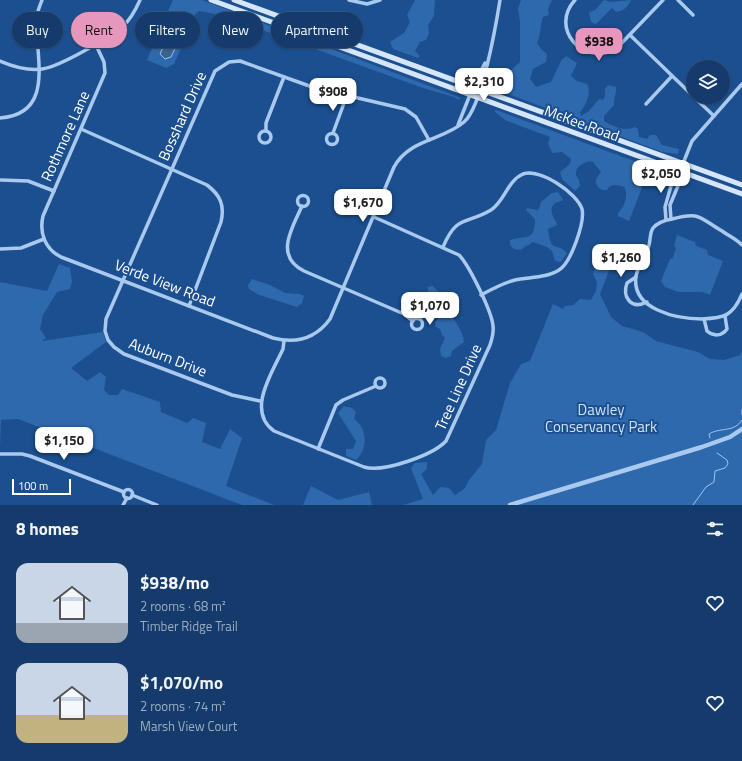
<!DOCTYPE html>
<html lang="en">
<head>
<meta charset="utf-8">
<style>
	:root { --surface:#143b6b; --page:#214673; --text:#f1f3f6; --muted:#9dadc1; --line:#33557e; --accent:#e797bd }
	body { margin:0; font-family:"Titillium Web",sans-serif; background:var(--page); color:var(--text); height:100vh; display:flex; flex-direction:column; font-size:15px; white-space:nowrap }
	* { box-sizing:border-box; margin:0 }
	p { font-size:13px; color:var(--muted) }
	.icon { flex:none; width:22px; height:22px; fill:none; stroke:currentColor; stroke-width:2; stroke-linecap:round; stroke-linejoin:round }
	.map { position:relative; height:505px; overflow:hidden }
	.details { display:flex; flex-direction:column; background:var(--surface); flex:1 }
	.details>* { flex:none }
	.banner { position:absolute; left:12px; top:12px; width:400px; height:36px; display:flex; gap:8px }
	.tools { position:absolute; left:686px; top:60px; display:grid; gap:8px }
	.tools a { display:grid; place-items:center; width:44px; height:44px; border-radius:50%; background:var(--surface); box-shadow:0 1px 3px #0004,0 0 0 1px var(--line); font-size:20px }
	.scale { position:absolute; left:12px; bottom:10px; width:59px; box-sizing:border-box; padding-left:4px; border:2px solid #fff; border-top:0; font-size:11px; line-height:14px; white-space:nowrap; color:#fff; -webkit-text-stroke:3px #1b4f8f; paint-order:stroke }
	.price { position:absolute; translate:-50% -34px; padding:0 9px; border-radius:8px; background:#fff; color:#222; font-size:13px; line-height:26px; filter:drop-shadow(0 1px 2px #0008) }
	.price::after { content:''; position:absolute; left:50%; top:24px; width:12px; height:9px; margin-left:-6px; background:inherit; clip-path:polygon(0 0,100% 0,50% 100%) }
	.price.active { background:var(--accent); color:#111 }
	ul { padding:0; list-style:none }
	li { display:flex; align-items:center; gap:12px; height:100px; padding:0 16px }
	li span { display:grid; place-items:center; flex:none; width:112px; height:80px; border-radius:12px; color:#555 }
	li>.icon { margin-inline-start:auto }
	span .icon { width:48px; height:48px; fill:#fffc; stroke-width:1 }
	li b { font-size:17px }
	h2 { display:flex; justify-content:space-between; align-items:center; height:48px; padding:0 16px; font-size:17px }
	.tag { padding:0 14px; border-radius:18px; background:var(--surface); box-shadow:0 1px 3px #0004,0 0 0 1px var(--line); font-size:14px; line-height:36px }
	.tag.active { background:var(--accent); color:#111 }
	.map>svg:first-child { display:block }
	.green { fill:#2e69ad }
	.water { fill:#3c6290; stroke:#9cc4f0 }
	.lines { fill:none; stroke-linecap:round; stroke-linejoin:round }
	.stream { stroke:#9cc4f0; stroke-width:1 }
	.minor { stroke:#a9c9ee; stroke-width:3.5 }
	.tertiary { stroke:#a9c9ee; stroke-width:4.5 }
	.secondary { stroke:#d6e6fa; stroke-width:5 }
	.labels { text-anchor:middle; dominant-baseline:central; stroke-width:4; stroke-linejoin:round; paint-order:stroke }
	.street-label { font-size:15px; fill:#fff; stroke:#1b4f8f }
	.park-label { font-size:15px; fill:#cfe3fa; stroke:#1b4f8f }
</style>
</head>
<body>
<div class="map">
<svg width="742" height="505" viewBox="0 0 742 505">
	<rect width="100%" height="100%" fill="#1b4f8f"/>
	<g class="green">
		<polygon points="173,0 202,0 461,98 458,100 454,97 423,88 221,15 200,11 196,13 174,64 166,68 147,60"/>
		<polygon points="415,0 435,0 434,16 428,25 429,33 426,40 420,42 415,51 420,56 418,58 393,49 390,42 404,33 410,22 407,15"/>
		<path d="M521 0H552L548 9 549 15 543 17C540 26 541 34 537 43L541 49 547 54 546 62 533 69 530 79 536 87 551 82 561 61 566 56 577 63 571 76 577 81 587 84C592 93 586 105 580 112L581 116 589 111 599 99 603 100 605 96V89L608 85 616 87C617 94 613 98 614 105L604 116V121C612 126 625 132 635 127L638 129 639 137 647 139 650 135H656L662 145 679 149 678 154 662 152 490 87 487 83 490 81 509 88 507 74 520 62V22L518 9Z"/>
		<path d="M604 0 610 2 631 0C628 7 624 11 616 12L612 8 596 24 591 22 589 12 595 10Z"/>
		<path d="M496 110 650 167 629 221 618 216V213C624 208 629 195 624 187 617 185 611 183 607 190 600 191 595 186 596 179L601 172 593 162 590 161C582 164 576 165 576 175L579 180 580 186 575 191 562 179 560 172 570 164 571 159 562 152 552 153 548 143 550 137 505 120 494 111Z"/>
		<path d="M558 192 563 200C560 202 556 202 554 204 547 211 556 219 557 225L548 229C551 255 556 241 567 253L561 262 555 261 552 251 547 247 533 242 520 250 514 249 510 245V240C526 235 535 242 535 219L526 210 527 208 537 210 539 209 541 202 552 193Z"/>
		<polygon points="677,235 695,242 696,246 707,250 708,255 723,261 710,295 702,292 678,292 665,287 661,281 670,259 673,258 676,248 674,246"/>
		<polygon points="616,243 619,245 600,294 611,317 622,326 643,332 656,341 698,352 710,359 724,360 740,355 742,351 742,505 403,505 423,499 411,468 415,463 427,462 427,469 421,474 433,495 440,487 449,488 455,495 465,488 469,480 482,464 486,440 496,430 510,383 521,364 530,361 553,304 563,309 565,306 573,305 580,299 591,300 596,291 597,282 593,274 596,266"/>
		<polygon points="59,264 70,268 72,282 70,289 57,292 43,315 40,329 46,338 42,341 103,332 106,342 71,368 87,381 100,372 106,377 104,390 109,395 118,395 122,389 160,402 161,412 187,423 193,418 206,423 202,442 220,449 230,429 242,438 226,486 274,505 242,505 18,419 1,420 0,448 0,282 47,291"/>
		<polygon points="252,279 270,285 285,293 300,294 304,296 302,303 297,307 259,295 249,289 248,285"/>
		<path d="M433 286 446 300 448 305 446 311C454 318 463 331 464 342L452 351 451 356 446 358 441 356 440 349 445 338 442 335 440 329 436 327 435 322 442 315 438 303 434 302 428 297V287Z"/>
		<path d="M344 406 352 408 356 412 354 419C368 429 368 449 356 460L346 456V449H353L356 441 338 413Z"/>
		<polygon points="311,486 338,500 369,492 372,505 303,505"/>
	</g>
	<path class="water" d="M181 13 185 14C189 26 176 45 171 57L165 59 160 54 177 17Z"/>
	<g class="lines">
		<g class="stream">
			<polyline points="742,410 742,414"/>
			<path d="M710 438 709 434C720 427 734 433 742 420"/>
			<polyline points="693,505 706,487 714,482 715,471 725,468 728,464 727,460 717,453"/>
		</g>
		<g class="minor">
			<polyline points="349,0 367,4 380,0"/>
			<path d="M575 0C549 28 583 67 616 49L663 0"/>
			<polyline points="678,0 693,15"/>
			<polyline points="630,35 693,96"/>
			<path d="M95 43 104 62 105 73 43 216C39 233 45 249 61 257L273 338C296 344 316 338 330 319L394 167C409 139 442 141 464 122 482 107 496 25 500 0"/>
			<path d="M0 61C14 67 27 71 42 69 59 67 109 38 123 26 131 19 136 9 140 0"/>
			<polyline points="694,97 714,116"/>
			<polyline points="646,104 672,76"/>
			<path d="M0 118C57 114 34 54 37 18 37 11 40 6 42 0"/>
			<polyline points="458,125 475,82 485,63"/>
			<path d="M81 129 207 185C220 195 225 205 221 222L189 306"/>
			<circle cx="265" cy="137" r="6"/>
			<polyline points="266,131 266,123 284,77"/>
			<polyline points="333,133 347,95"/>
			<circle cx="332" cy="139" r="5.5"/>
			<polyline points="1,180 28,181 54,191"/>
			<circle cx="303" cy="201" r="5.5"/>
			<path d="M302 206C292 228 274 256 304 271L404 314 413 321"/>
			<polyline points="671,219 670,205 680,181 678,176 692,141 742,84"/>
			<polyline points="666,220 665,207 673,179 678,176"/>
			<path d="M742 245C736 239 729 236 722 231 699 218 701 211 672 219 666 220 658 222 653 228 649 234 651 242 648 248 645 258 638 266 636 276 631 310 678 319 702 319 724 318 733 316 742 294"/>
			<path d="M443 247C457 214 466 225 491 210 505 201 507 181 523 174 540 168 577 193 582 209 585 222 571 263 559 270 547 278 529 277 515 280 503 283 492 289 481 295"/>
			<polyline points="0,249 21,248 44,239"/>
			<path d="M636 277 627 283C622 297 631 310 647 302"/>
			<circle cx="417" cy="324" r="5.5"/>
			<path d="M704 319 707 331C714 337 722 336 727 329L725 316"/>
			<path d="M284 341 283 349C272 373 246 411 274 431L364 467C383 473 433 455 446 441L490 345C492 339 494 333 493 326 492 312 469 265 459 255L374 217"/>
			<circle cx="380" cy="383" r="5"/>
			<polyline points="260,401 232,395 124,354 114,347 108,340 105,331 106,319 215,71 229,62 240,61 315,88 405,109 416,117 429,140"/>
			<polyline points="318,449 336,405 343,400 376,386"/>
			<polyline points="0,454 22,454 30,456 124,492"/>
			<circle cx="128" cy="494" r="4.5"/>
			<polyline points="132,495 157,505"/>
			<polyline points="123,505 127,498"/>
		</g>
		<polyline class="tertiary" points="510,505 702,447 730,437 742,429"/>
		<g class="secondary">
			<polyline points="211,0 742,194"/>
			<polyline points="234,0 742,185"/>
		</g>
	</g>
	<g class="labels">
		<g class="street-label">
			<text transform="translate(182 116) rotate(-66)">Bosshard Drive</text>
			<text transform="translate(582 123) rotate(20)">McKee Road</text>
			<text transform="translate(65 136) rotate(-66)">Rothmore Lane</text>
			<text transform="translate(165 283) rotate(21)">Verde View Road</text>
			<text transform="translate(168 357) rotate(21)">Auburn Drive</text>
			<text transform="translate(458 387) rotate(-66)">Tree Line Drive</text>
		</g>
		<g class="park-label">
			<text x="601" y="409">Dawley<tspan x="601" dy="17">Conservancy Park</tspan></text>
		</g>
	</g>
</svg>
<div class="tools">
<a><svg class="icon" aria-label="layers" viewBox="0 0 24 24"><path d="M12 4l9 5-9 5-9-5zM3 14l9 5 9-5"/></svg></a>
</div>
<div class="scale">100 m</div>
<b class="price active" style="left:599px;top:62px">$938</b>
<b class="price" style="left:484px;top:102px">$2,310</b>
<b class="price" style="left:333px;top:112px">$908</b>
<b class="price" style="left:661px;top:194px">$2,050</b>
<b class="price" style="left:363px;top:223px">$1,670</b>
<b class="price" style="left:621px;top:278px">$1,260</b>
<b class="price" style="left:430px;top:326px">$1,070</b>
<b class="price" style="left:64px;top:461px">$1,150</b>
<div class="banner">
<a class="tag">Buy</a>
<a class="tag active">Rent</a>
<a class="tag">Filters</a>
<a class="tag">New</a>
<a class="tag">Apartment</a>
</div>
</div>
<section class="details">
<h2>8 homes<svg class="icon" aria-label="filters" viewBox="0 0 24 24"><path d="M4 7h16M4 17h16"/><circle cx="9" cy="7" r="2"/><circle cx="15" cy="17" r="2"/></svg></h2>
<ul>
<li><span style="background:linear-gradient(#c9d6e8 75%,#9aa5b1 0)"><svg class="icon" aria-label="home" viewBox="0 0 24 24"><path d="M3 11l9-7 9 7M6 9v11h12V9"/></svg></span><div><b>$938/mo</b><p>2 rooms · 68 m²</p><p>Timber Ridge Trail</p></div><svg class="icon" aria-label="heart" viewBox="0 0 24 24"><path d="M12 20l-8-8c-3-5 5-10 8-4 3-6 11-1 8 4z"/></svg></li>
<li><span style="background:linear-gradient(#c9d6e8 65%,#c2b280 0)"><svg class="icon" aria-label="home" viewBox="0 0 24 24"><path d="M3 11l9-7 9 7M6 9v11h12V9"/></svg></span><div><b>$1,070/mo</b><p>2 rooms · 74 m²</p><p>Marsh View Court</p></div><svg class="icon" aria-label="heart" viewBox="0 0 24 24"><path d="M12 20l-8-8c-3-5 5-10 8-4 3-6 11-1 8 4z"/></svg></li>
</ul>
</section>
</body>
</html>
